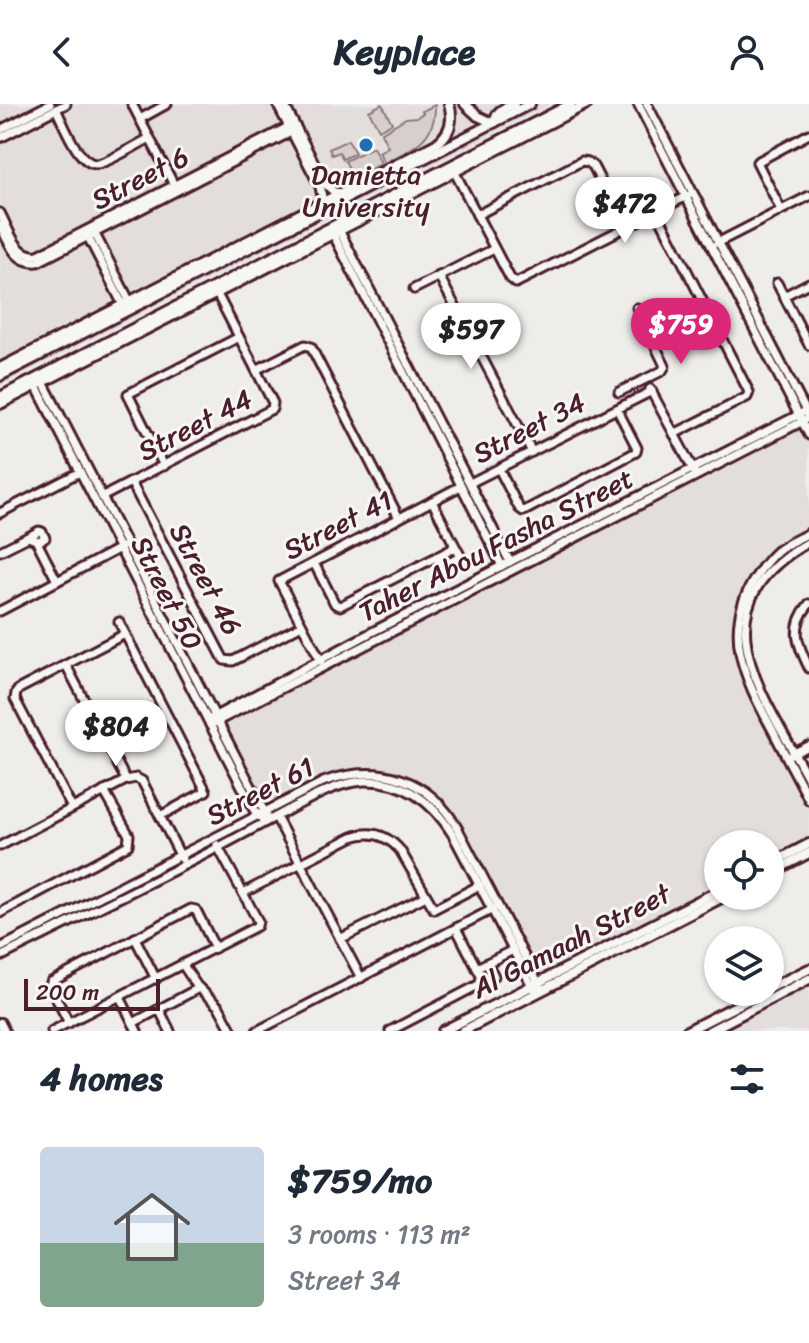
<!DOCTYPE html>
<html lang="en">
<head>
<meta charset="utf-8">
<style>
	:root { --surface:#fff; --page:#f2f2f3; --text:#1f2937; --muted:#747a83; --line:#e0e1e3; --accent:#db2777 }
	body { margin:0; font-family:Sriracha,sans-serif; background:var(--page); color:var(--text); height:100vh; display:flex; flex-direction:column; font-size:30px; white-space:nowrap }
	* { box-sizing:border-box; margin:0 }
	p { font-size:26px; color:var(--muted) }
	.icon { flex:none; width:44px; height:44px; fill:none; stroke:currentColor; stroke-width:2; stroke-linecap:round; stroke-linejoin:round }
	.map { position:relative; height:927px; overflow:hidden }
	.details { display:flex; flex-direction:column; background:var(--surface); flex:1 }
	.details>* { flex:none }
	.controls { position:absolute; left:704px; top:726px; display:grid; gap:16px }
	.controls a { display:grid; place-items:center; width:80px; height:80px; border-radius:50%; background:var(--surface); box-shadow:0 2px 6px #0004; font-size:40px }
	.scale { position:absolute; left:24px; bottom:20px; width:136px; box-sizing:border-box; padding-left:8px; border:4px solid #4a1f2b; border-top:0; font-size:22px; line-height:28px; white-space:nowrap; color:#4a1f2b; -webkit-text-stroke:6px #f6f6f2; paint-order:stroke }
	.price { position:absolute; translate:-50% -68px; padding:0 18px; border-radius:28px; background:#fff; color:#222; font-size:26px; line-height:52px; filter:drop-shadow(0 2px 4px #0008) }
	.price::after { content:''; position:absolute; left:50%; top:48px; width:24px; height:18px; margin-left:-12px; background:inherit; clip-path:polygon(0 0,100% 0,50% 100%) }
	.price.selected { background:var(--accent); color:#fff }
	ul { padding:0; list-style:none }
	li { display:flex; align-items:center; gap:24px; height:200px; padding:0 40px }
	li+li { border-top:2px solid var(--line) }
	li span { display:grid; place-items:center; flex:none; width:224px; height:160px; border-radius:8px; color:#555 }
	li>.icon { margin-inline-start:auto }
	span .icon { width:96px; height:96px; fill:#fffc; stroke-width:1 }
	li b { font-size:34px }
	h2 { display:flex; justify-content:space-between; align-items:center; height:96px; padding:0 40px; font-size:34px }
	header { display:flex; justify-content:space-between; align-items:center; height:104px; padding:0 40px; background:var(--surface); font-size:36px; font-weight:700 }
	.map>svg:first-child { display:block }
	.built { fill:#e3dedc }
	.green { fill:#d7cfce; stroke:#90777c; stroke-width:2 }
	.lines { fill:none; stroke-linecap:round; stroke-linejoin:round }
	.minor-casing { stroke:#4a1f2b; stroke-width:13 }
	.major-casing { stroke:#4a1f2b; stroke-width:14 }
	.minor { stroke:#f6f6f2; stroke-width:7 }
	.major { stroke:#f6f6f2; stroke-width:8 }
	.poi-dot { fill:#1f6fb2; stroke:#f6f6f2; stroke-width:3 }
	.labels { text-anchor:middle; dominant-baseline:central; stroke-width:6; stroke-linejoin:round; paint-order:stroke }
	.poi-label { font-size:28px; fill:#4a1f2b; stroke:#f6f6f2 }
	.street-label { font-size:28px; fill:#4a1f2b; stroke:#f6f6f2 }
</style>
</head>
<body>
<header><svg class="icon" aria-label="back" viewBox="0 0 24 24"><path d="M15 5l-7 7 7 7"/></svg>Keyplace<svg class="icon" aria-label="person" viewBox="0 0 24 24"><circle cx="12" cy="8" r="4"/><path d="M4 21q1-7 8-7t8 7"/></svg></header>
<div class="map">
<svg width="809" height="927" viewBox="0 0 809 927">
	<rect width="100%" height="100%" fill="#efedea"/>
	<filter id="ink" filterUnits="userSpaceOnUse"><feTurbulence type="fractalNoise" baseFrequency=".0125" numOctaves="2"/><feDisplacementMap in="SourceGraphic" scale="16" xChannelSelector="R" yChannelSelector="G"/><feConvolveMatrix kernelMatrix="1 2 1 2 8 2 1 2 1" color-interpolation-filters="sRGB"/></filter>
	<g filter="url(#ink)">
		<g class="built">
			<polygon points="0,0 552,0 0,282"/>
			<polygon points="803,312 809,323 809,433 779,451 761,471 750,491 743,513 742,534 745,557 752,576 809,685 809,745 770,766 770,740 718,740 718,792 538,885 450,717 439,705 420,688 407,681 385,675 365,673 341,676 329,680 262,714 212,617"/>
			<polygon points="809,870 809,927 699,927"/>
		</g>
		<g class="green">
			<polygon points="382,0 392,19 379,26 369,7"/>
			<path d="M435 1C436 36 412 45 384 59L379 48 388 43 381 29 406 14 417 13 423 9 422 7Z"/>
			<polygon points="348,36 355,49 343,55 339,48 332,51 329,45"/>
			<polygon points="373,43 381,59 354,74 345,57"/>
		</g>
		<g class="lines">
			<g class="minor-casing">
				<g id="minor">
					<polyline points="132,0 174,81"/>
					<polyline points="277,0 320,83 322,93 318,101"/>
					<polyline points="284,0 325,80 334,88 342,89"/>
					<polyline points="638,0 809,331"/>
					<polyline points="647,0 808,311"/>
					<path d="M56 5C64 20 78 61 97 60 108 59 138 40 150 34"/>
					<polyline points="140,15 167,0"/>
					<polyline points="0,26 50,0"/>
					<polyline points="0,34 66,0"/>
					<polyline points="452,63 510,174 516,179 689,91"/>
					<polyline points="781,106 757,58 809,30"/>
					<polyline points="657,108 749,288 747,293 674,330"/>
					<path d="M0 109C9 125 16 154 38 151L294 20"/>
					<polyline points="477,111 582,57 588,58 593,62 625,124"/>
					<path d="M0 121C9 139 15 160 38 158L297 25"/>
					<polyline points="337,122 510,458"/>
					<polyline points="331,126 502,462"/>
					<polyline points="94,128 132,202"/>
					<polyline points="86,129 124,203"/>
					<polyline points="717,139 809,92"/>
					<polyline points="439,172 532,348"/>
					<polyline points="777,179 809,241"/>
					<polyline points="414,185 494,145"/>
					<polyline points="784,192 809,179"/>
					<polyline points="256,266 305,241 311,243 399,414"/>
					<polyline points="41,274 266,711"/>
					<polyline points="34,278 254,706 261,714"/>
					<polyline points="650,285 695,369"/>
					<polyline points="619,288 662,267 665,262 637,204"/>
					<polyline points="164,362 128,290 239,233"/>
					<polyline points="499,365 519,404 523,407 526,406 636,348 637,344 617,305"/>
					<polyline points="131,378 224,556 233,557 302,521"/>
					<polyline points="470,379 652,287"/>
					<polyline points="102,393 272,305 273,299 215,186"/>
					<polyline points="0,409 80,368"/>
					<path d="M809 429C798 435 786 440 777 447 769 454 763 462 757 471 720 525 744 574 772 625 784 649 797 672 809 696"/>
					<polyline points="30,432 39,427 42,428 45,434 37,438"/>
					<path d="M809 438C692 503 764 591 809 676"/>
					<polyline points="0,447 28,433 36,436 57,477"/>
					<polyline points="436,453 440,459 444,461 459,454 460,451 454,440"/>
					<polyline points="314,459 335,500 340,502 452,445 454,440 432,397"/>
					<path d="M809 500C790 523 797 539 809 564"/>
					<polyline points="0,507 122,443"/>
					<polyline points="119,518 206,687 160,712"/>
					<polyline points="321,557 279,477 461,382"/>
					<polyline points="66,561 126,676"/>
					<polyline points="208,616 374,527 806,307"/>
					<polyline points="210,621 809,314"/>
					<polyline points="792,650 809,642"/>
					<polyline points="72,704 15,595 16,589 19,585 125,530"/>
					<polyline points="276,713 361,874"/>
					<polyline points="0,742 126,676 136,674 142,677 182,755"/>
					<path d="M243 789 352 733C371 726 387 731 400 746L434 805 480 781"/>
					<polyline points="0,809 128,741 129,731 104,687"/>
					<polyline points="135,834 156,875"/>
					<polyline points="340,835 426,792"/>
					<path d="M0 844 323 678C379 658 430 674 459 727L542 886"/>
					<path d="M0 853C73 816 147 781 219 743 243 730 266 718 290 705 313 693 336 679 364 677 404 676 433 698 453 731L534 886"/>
					<polyline points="183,861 197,882 219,903 232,927"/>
					<polyline points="477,864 513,846"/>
					<polyline points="481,880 494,872 487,859"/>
					<polyline points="120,893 137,927"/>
					<polyline points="159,905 170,927"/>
					<polyline points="69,919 50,882 51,878 191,805 196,806 215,844"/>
					<polyline points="133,919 199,884"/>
					<polyline points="52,927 257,822 258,817 217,741"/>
					<polyline points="257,927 493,805"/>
					<polyline points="390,927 480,880 481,872 456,824"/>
				</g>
			</g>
			<g class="major-casing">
				<g id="major">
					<polyline points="465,0 478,12 493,19"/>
					<path d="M495 18C495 7 505 4 514 0"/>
					<path d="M0 264 436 40C450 30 454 16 449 0"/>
					<polyline points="0,272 530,0"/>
					<polyline points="0,293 571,0"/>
					<polyline points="0,300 587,0"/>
					<polyline points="770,760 809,740"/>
					<polyline points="770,769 809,749"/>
					<polyline points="770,884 809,865"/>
					<polyline points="0,919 4,927"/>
					<polyline points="443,927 718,787"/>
					<polyline points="463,927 725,792"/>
					<polyline points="687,927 763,888"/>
					<polyline points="709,927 809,875"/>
				</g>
			</g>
			<use href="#minor" class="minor"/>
			<use href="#major" class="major"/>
		</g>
	</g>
	<circle class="poi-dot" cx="366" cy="41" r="8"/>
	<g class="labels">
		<g class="poi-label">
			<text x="366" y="70">Damietta<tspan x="366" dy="32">University</tspan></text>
		</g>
		<g class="street-label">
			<text transform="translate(140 74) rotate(-27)">Street 6</text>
			<text transform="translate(195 321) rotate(-27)">Street 44</text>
			<text transform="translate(529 324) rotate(-27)">Street 34</text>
			<text transform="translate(338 421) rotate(-27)">Street 41</text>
			<text transform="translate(496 441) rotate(-27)">Taher Abou Fasha Street</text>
			<text transform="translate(206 475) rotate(62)">Street 46</text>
			<text transform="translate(167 489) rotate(63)">Street 50</text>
			<text transform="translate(260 687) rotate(-27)">Street 61</text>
			<text transform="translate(571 837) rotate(-27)">Al Gamaah Street</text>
		</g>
	</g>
</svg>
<div class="controls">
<a><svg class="icon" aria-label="locate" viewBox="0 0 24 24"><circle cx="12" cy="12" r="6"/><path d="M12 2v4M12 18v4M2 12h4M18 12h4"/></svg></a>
<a><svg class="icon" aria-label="layers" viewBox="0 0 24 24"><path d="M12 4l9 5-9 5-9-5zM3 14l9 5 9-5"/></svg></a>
</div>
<div class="scale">200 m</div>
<b class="price" style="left:625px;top:141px">$472</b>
<b class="price selected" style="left:681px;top:262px">$759</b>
<b class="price" style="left:471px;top:267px">$597</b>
<b class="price" style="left:116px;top:664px">$804</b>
</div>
<section class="details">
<h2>4 homes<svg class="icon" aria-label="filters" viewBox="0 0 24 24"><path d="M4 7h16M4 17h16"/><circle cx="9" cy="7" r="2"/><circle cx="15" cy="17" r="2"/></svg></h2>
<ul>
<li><span style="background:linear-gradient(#c9d6e8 60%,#7fa58c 0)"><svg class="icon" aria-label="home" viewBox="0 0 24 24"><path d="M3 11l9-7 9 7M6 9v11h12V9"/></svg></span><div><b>$759/mo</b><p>3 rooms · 113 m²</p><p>Street 34</p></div></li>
</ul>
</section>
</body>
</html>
